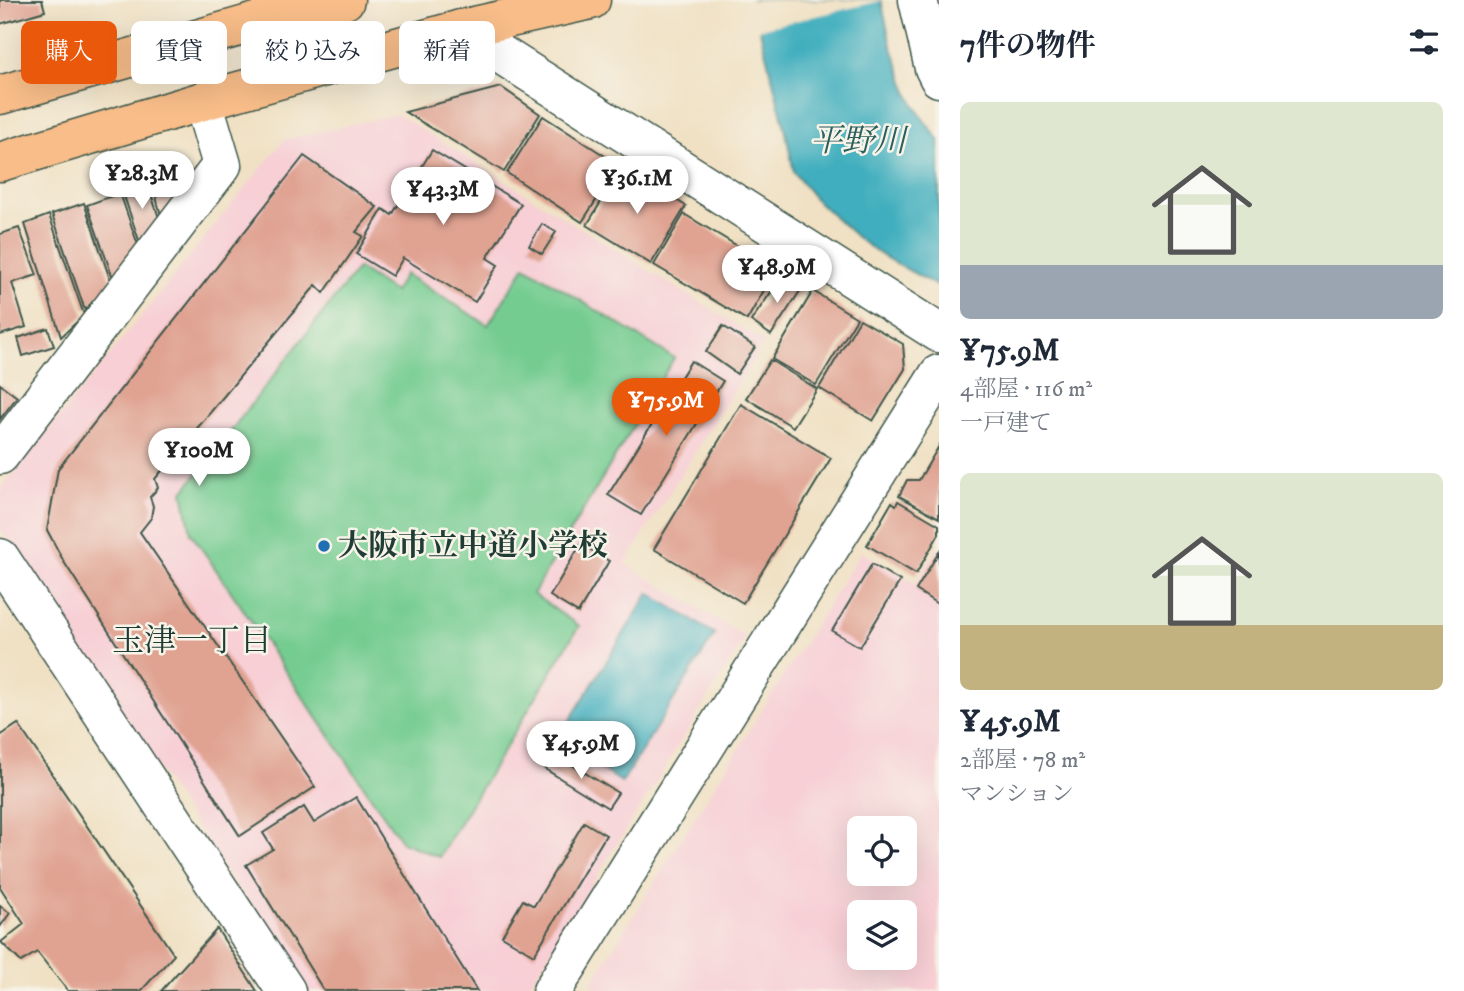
<!DOCTYPE html>
<html lang="ja">
<head>
<meta charset="utf-8">
<style>
	:root { --surface:#fff; --page:#f6f6f7; --text:#1f2937; --muted:#747a83; --accent:#ea580c }
	body { margin:0; font-family:"IM FELL DW Pica","Noto Serif JP",serif; background:var(--page); color:var(--text); height:100vh; display:flex; flex-direction:column; font-size:26px; white-space:nowrap }
	* { box-sizing:border-box; margin:0 }
	p { font-size:23px; color:var(--muted) }
	.icon { flex:none; width:38px; height:38px; fill:none; stroke:currentColor; stroke-width:2; stroke-linecap:round; stroke-linejoin:round }
	.map { position:relative; flex:1; overflow:hidden }
	.details { display:flex; flex-direction:column; background:var(--surface); width:525px }
	.details>* { flex:none }
	.hud { position:absolute; left:21px; top:21px; width:665px; height:63px; display:flex; gap:14px }
	.fabs { position:absolute; left:847px; top:816px; display:grid; gap:14px }
	.fabs a { display:grid; place-items:center; width:70px; height:70px; border-radius:10px; background:var(--surface); box-shadow:0 7px 28px #0002; font-size:35px }
	.price { position:absolute; translate:-50% -60px; padding:0 16px; border-radius:24px; background:#fff; color:#222; font-size:23px; line-height:46px; filter:drop-shadow(0 2px 4px #0008) }
	.price::after { content:''; position:absolute; left:50%; top:42px; width:21px; height:16px; margin-left:-10px; background:inherit; clip-path:polygon(0 0,100% 0,50% 100%) }
	.price.on { background:var(--accent); color:#fff }
	ul { padding:0; list-style:none }
	li { display:grid; align-content:center; gap:14px; height:371px; padding:0 21px }
	li span { display:grid; place-items:center; height:217px; border-radius:10px; color:#555 }
	li>.icon { margin-inline-start:auto }
	span .icon { width:126px; height:126px; fill:#fffc; stroke-width:1 }
	li b { font-size:30px }
	h2 { display:flex; justify-content:space-between; align-items:center; height:84px; padding:0 21px; font-size:30px }
	.tag { padding:0 24px; border-radius:10px; background:var(--surface); box-shadow:0 7px 28px #0002; font-size:24px; line-height:63px }
	.tag.on { background:var(--accent); color:#fff }
	main { display:flex; flex:1; min-height:0 }
	.map>svg:first-child { display:block }
	.built { fill:#f7cfd5; fill-rule:evenodd }
	.green { fill:#75cc91; stroke:#4a8462; stroke-width:2 }
	.water { fill:#40aebe; stroke:#307679; stroke-width:2 }
	.pier { fill:#f0e1c4 }
	.building { fill:#e0a392 }
	.lines { fill:none; stroke-linecap:round; stroke-linejoin:round }
	.street-casing { stroke:#3e564a; stroke-width:41 }
	.highway-casing { stroke:#3e564a; stroke-width:41 }
	.street { stroke:#fff; stroke-width:38 }
	.highway { stroke:#f8bd89; stroke-width:38 }
	.poi-dot { fill:#1f6fb2; stroke:#f7f3e8; stroke-width:2.5 }
	.labels { text-anchor:middle; dominant-baseline:central; stroke-width:5; stroke-linejoin:round; paint-order:stroke }
	.poi-label { font-size:30px; font-weight:bold; fill:#1f3d34; stroke:#f7f3e8; text-anchor:start }
	.water-label { font-size:32px; font-style:italic; fill:#295f5d; stroke:#f7f3e8 }
	.neighbourhood-label { font-size:32px; fill:#1f3d34; stroke:#f7f3e8 }
</style>
</head>
<body>
<main>
<div class="map">
<svg width="939" height="991" viewBox="0 0 939 991">
	<rect width="100%" height="100%" fill="#f7f3e8"/>
	<filter id="ink" filterUnits="userSpaceOnUse"><feTurbulence type="fractalNoise" baseFrequency=".0143" numOctaves="2"/><feDisplacementMap in="SourceGraphic" scale="14" xChannelSelector="R" yChannelSelector="G"/><feConvolveMatrix kernelMatrix="1 2 1 2 8 2 1 2 1" color-interpolation-filters="sRGB"/></filter>
	<filter id="wash" filterUnits="userSpaceOnUse"><feTurbulence type="fractalNoise" baseFrequency=".00686" numOctaves="4" result="noise"/><feDisplacementMap in="SourceGraphic" scale="28" xChannelSelector="R" yChannelSelector="G"/><feGaussianBlur stdDeviation="1.57" result="paint"/><feColorMatrix in="noise" values="0 0 0 0 0 0 0 0 0 0 0 0 0 0 0 0 0 1.4 0 .05"/><feComposite in="paint" operator="in"/></filter>
	<g filter="url(#wash)">
		<rect width="100%" height="100%" fill="#f0e1c4"/>
		<g class="built">
			<polygon points="397,114 764,342 625,564 746,637 526,991 304,991 0,528 0,490 284,140"/>
			<path d="M939 546V991H595L592 982 861 552 916 583ZM859 828H905V873H859ZM859 912H905V957H859Z"/>
		</g>
		<polygon class="green" points="525,266 674,358 533,594 579,626 439,857 402,842 191,533 183,492 358,268 394,292 405,274 488,325"/>
		<g class="water">
			<polygon points="752,0 881,0 891,45 909,95 921,116 939,140 939,287 886,258 860,240 817,201 794,173 785,128"/>
			<polygon points="649,593 715,634 622,782 557,741"/>
		</g>
		<polygon class="pier" points="748,0 885,0 756,30"/>
		<g id="blocks">
			<g class="building">
				<polygon points="0,0 42,0 45,11 0,24"/>
				<polygon points="501,87 540,114 504,172 405,112"/>
				<polygon points="543,116 619,165 582,222 507,173"/>
				<polygon points="432,150 521,204 487,258 498,265 475,302 403,258 392,276 356,254 383,209 392,215"/>
				<polygon points="304,156 377,207 356,232 363,236 324,293 316,285 155,479 158,488 150,497 153,506 151,518 140,532 315,787 240,836 64,562 47,530 58,469"/>
				<polygon points="622,167 686,206 651,264 587,225"/>
				<polygon points="182,177 184,195 161,216 153,185"/>
				<polygon points="148,185 160,221 140,243 123,193"/>
				<polygon points="120,193 139,248 113,278 87,205"/>
				<polygon points="84,203 111,282 85,310 52,214"/>
				<polygon points="684,214 776,269 747,320 654,265"/>
				<polygon points="49,215 84,315 61,337 25,224"/>
				<polygon points="542,224 556,232 542,254 529,246"/>
				<polygon points="19,228 37,275 12,283 26,327 0,335 0,234"/>
				<polygon points="783,275 802,288 771,335 751,321"/>
				<polygon points="813,291 857,318 816,385 772,359"/>
				<polygon points="860,319 903,344 905,369 873,421 819,388"/>
				<polygon points="723,326 755,347 737,374 706,352"/>
				<polygon points="48,328 54,346 23,356 18,338"/>
				<polygon points="770,360 817,389 793,427 746,398"/>
				<polygon points="691,361 723,381 641,515 608,495"/>
				<polygon points="0,384 17,397 0,419"/>
				<polygon points="741,404 831,458 743,603 654,549"/>
				<polygon points="939,446 939,518 899,496 907,480 919,480"/>
				<polygon points="898,501 939,525 939,534 916,574 867,545 892,502 896,505"/>
				<polygon points="581,544 609,561 578,613 550,596"/>
				<polygon points="939,552 939,605 916,590"/>
				<polygon points="872,564 900,581 860,647 832,631"/>
				<polygon points="18,724 174,955 141,991 68,991 37,952 21,962 1,942 24,924 0,887 0,736"/>
				<polygon points="554,754 618,793 608,808 545,769"/>
				<polygon points="356,797 477,991 324,991 246,865 273,849 263,833 304,807 314,823"/>
				<polygon points="584,822 606,835 534,955 502,936 523,900 534,906"/>
				<polygon points="0,906 10,913 0,927"/>
				<polygon points="217,929 257,991 161,991"/>
			</g>
		</g>
	</g>
	<g filter="url(#ink)">
		<use href="#blocks" fill-opacity="0" stroke="#3e564a" stroke-width="2"/>
		<g class="lines">
			<g class="street-casing">
				<g id="street">
					<polyline points="918,0 934,68 939,78"/>
					<polyline points="461,29 939,333"/>
					<polyline points="0,455 222,165 203,101"/>
					<polyline points="0,558 286,991"/>
					<polyline points="552,991 939,374"/>
				</g>
			</g>
			<g class="highway-casing">
				<g id="highway">
					<polyline points="0,95 274,17 345,0"/>
					<polyline points="0,162 203,101 461,29 591,0"/>
				</g>
			</g>
			<use href="#street" class="street"/>
			<use href="#highway" class="highway"/>
		</g>
	</g>
	<circle class="poi-dot" cx="324" cy="546" r="7"/>
	<g class="labels">
		<g class="poi-label">
			<text x="338" y="546">大阪市立中道小学校</text>
		</g>
		<g class="water-label">
			<text x="858" y="142">平野川</text>
		</g>
		<g class="neighbourhood-label">
			<text x="192" y="642">玉津一丁目</text>
		</g>
	</g>
</svg>
<div class="fabs">
<a><svg class="icon" aria-label="locate" viewBox="0 0 24 24"><circle cx="12" cy="12" r="6"/><path d="M12 2v4M12 18v4M2 12h4M18 12h4"/></svg></a>
<a><svg class="icon" aria-label="layers" viewBox="0 0 24 24"><path d="M12 4l9 5-9 5-9-5zM3 14l9 5 9-5"/></svg></a>
</div>
<b class="price" style="left:142px;top:211px">¥28.3M</b>
<b class="price" style="left:637px;top:216px">¥36.1M</b>
<b class="price" style="left:443px;top:227px">¥43.3M</b>
<b class="price" style="left:777px;top:305px">¥48.9M</b>
<b class="price on" style="left:666px;top:438px">¥75.9M</b>
<b class="price" style="left:199px;top:488px">¥100M</b>
<b class="price" style="left:581px;top:781px">¥45.9M</b>
<div class="hud">
<a class="tag on">購入</a>
<a class="tag">賃貸</a>
<a class="tag">絞り込み</a>
<a class="tag">新着</a>
</div>
</div>
<section class="details">
<h2>7件の物件<svg class="icon" aria-label="filters" viewBox="0 0 24 24"><path d="M4 7h16M4 17h16"/><circle cx="9" cy="7" r="2"/><circle cx="15" cy="17" r="2"/></svg></h2>
<ul>
<li><span style="background:linear-gradient(#dfe7d0 75%,#9aa5b1 0)"><svg class="icon" aria-label="home" viewBox="0 0 24 24"><path d="M3 11l9-7 9 7M6 9v11h12V9"/></svg></span><div><b>¥75.9M</b><p>4部屋 · 116 m²</p><p>一戸建て</p></div></li>
<li><span style="background:linear-gradient(#dfe7d0 70%,#c2b280 0)"><svg class="icon" aria-label="home" viewBox="0 0 24 24"><path d="M3 11l9-7 9 7M6 9v11h12V9"/></svg></span><div><b>¥45.9M</b><p>2部屋 · 78 m²</p><p>マンション</p></div></li>
</ul>
</section>
</main>
</body>
</html>
